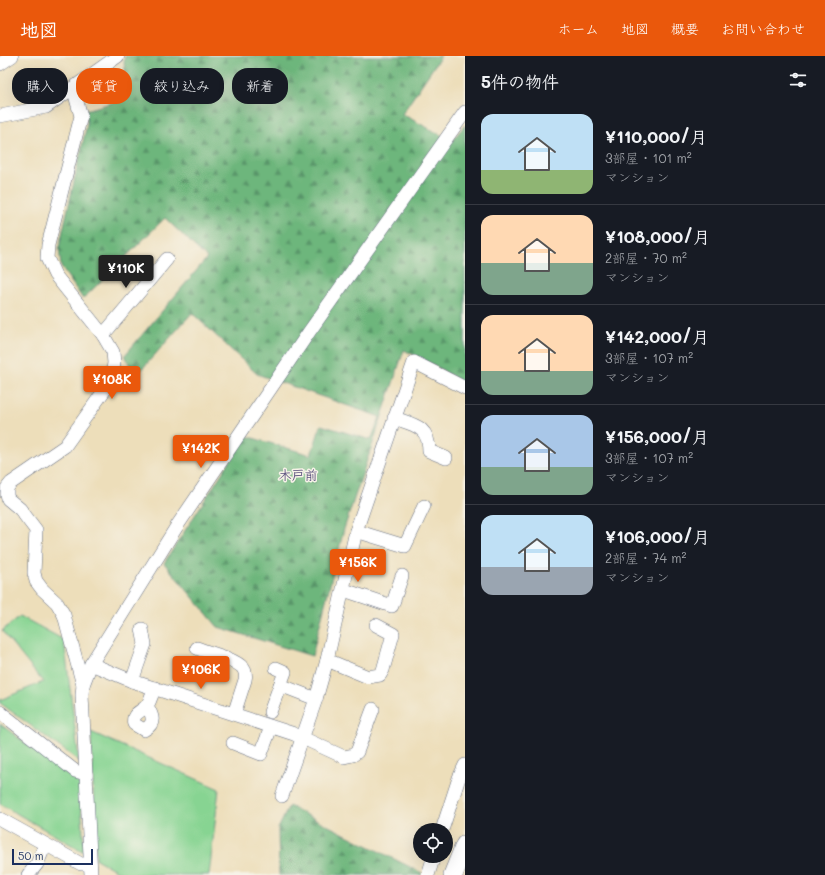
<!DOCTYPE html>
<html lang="ja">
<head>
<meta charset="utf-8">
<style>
	:root { --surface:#171b24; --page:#20242c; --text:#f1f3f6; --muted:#9ea1a6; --line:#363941; --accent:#ea580c }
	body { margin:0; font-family:Mali,"Klee One",sans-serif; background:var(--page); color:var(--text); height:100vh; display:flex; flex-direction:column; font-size:15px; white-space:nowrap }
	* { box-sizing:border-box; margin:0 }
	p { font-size:13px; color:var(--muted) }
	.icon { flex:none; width:22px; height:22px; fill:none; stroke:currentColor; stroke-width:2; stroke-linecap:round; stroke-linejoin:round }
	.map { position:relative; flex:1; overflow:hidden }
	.sheet { display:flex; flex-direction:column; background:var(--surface); width:360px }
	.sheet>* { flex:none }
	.top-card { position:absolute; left:12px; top:12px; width:380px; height:36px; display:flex; gap:8px }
	.fabs { position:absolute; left:413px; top:767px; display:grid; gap:8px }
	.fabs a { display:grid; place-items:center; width:40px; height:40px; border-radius:50%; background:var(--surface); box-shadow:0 4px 16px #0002; font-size:20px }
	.scale { position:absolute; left:12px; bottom:10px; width:81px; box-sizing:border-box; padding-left:4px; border:2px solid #1b2f5e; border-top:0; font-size:11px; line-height:14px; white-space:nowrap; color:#1b2f5e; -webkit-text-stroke:3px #f7f3e8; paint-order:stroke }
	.price { position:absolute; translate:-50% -34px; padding:0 9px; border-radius:4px; background:var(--accent); color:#fff; font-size:13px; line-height:26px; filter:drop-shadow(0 1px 2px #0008) }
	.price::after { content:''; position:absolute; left:50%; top:24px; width:12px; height:9px; margin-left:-6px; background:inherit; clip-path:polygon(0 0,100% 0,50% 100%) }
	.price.on { background:#222; color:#fff }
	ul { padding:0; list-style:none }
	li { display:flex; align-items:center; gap:12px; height:100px; padding:0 16px }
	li+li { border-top:1px solid var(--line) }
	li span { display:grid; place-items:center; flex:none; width:112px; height:80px; border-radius:12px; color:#555 }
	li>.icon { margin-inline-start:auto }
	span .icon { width:48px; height:48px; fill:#fffc; stroke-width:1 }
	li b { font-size:17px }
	h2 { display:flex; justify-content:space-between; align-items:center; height:48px; padding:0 16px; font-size:17px }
	.chip { padding:0 14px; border-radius:16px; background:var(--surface); box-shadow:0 4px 16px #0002; font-size:14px; line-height:36px }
	.chip.on { background:var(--accent); color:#fff }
	header { display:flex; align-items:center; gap:24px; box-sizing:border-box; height:56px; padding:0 20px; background:var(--accent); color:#fff }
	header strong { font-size:19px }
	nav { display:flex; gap:22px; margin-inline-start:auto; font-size:14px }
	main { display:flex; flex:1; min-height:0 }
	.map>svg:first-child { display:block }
	.green { fill:#87d492; stroke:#518278 }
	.forest { fill:url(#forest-firs); stroke:#44726d }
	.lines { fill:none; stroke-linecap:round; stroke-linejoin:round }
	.minor-casing { stroke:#646c7e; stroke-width:14 }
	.highway-casing { stroke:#646c7e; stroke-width:20 }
	.minor { stroke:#fff; stroke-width:13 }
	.highway { stroke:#fff; stroke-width:19 }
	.labels { text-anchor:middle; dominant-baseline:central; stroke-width:3; stroke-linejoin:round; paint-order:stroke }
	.neighbourhood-label { font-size:13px; font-weight:bold; fill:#5c537f; stroke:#f7f3e8 }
</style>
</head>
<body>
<header>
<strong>地図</strong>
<nav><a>ホーム</a><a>地図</a><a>概要</a><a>お問い合わせ</a></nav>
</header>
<main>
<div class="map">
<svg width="465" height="819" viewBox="0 0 465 819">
	<defs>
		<pattern id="forest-firs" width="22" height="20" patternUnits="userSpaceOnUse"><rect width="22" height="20" fill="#6db67c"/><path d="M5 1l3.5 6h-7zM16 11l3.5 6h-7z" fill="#599469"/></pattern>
	</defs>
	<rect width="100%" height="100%" fill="#f7f3e8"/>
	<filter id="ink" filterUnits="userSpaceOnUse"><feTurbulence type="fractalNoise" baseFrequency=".025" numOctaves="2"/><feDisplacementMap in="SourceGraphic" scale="8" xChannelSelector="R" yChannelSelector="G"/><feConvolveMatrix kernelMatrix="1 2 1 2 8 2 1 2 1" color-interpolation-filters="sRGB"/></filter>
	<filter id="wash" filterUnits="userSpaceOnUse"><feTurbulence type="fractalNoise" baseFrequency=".012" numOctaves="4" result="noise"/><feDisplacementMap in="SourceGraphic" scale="16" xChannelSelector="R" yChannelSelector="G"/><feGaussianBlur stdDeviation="0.9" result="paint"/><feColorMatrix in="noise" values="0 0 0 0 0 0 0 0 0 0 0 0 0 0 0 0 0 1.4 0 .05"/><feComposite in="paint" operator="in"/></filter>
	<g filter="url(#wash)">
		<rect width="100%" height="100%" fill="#eddeba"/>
		<g class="green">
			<polygon points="20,560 64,584 79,705 0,647 0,644 43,626 2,575"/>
			<polygon points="0,668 80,728 84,796 0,748"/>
			<polygon points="91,676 219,733 209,819 124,819 96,803"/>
		</g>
		<g class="forest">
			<polygon points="125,0 441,0 402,58 452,85 465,69 465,328 432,308 404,294 344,473 312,600 218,571 164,507 246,380 311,399 321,369 371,384 380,361 257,318 192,257 135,321 125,299 207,202 165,162 83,243 61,211 59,192 87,68 86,54 129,42 124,7"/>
			<polygon points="289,750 422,817 421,819 279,819 278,773"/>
		</g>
	</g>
	<g filter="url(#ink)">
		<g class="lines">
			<g class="minor-casing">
				<g id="minor">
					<polyline points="0,8 12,0"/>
					<polyline points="73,32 81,60 48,189 47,202 55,219 103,279 113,296 114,307 111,325 65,390 11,427 7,432 7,439 8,443 20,453 36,474 34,517 36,525 42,533 57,547 64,559 83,629"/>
					<polyline points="0,60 46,51 118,0"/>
					<polyline points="103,279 167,203"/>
					<path d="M394 362C414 369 429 370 429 395L446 402"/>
					<polyline points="356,475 405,490 424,450"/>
					<polyline points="344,534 392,550 402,520"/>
					<path d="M197 592C209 597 234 602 243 612 246 616 246 620 245 624L234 658"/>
					<polyline points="327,604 368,621 380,619 383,614 393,578 376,569"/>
					<polyline points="91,608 132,625 294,678 344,701 353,699 357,696 373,653"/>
					<polyline points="132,625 145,588 142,573"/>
					<polyline points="280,629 316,643"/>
					<path d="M147 650C153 660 156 667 144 674L134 668C131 656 143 656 148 648 151 643 152 637 155 632"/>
					<polyline points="0,656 75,715 86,718"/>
					<polyline points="270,656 285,616 276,612"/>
					<polyline points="233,687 261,698 271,671"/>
					<polyline points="282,740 316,643 327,604 356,475 414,306 465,332"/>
					<polyline points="0,763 81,808 90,808"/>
					<polyline points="442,774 459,722 465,709"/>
					<polyline points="28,819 37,808 45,789"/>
					<polyline points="91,819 82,639 83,629 91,608 177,470 309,276 465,56"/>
					<polyline points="428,819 434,800"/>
				</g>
			</g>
			<g class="highway-casing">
				<polyline id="highway" points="453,819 465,789"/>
			</g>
			<use href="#minor" class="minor"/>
			<use href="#highway" class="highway"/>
		</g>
	</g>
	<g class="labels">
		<g class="neighbourhood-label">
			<text x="298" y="418">木戸前</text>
		</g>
	</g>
</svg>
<div class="fabs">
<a><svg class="icon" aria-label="locate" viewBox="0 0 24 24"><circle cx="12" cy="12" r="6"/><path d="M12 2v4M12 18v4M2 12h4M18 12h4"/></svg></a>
</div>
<div class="scale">50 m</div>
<b class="price on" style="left:126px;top:233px">¥110K</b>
<b class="price" style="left:112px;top:344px">¥108K</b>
<b class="price" style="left:201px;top:413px">¥142K</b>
<b class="price" style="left:358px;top:527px">¥156K</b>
<b class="price" style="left:201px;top:634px">¥106K</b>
<div class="top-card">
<a class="chip">購入</a>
<a class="chip on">賃貸</a>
<a class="chip">絞り込み</a>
<a class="chip">新着</a>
</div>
</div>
<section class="sheet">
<h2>5件の物件<svg class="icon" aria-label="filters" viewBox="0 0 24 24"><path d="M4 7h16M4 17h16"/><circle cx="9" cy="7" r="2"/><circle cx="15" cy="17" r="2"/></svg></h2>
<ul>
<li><span style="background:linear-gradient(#bfe0f5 70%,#8fb573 0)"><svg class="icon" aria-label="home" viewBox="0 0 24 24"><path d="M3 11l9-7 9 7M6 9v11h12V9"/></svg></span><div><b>¥110,000/月</b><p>3部屋 · 101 m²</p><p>マンション</p></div></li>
<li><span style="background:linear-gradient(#ffd9b3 60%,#7fa58c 0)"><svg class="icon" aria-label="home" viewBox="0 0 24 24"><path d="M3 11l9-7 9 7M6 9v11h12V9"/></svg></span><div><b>¥108,000/月</b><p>2部屋 · 70 m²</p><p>マンション</p></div></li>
<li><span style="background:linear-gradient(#ffd9b3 70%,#7fa58c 0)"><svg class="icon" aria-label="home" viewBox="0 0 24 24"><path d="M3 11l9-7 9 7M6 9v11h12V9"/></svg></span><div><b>¥142,000/月</b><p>3部屋 · 107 m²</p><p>マンション</p></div></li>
<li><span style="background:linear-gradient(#a9c7e8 65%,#7fa58c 0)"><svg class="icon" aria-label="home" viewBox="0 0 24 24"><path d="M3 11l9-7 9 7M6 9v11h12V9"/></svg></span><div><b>¥156,000/月</b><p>3部屋 · 107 m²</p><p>マンション</p></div></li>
<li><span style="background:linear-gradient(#bfe0f5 65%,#9aa5b1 0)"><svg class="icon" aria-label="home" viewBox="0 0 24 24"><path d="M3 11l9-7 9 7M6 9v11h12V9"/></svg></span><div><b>¥106,000/月</b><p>2部屋 · 74 m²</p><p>マンション</p></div></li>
</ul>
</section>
</main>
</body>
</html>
